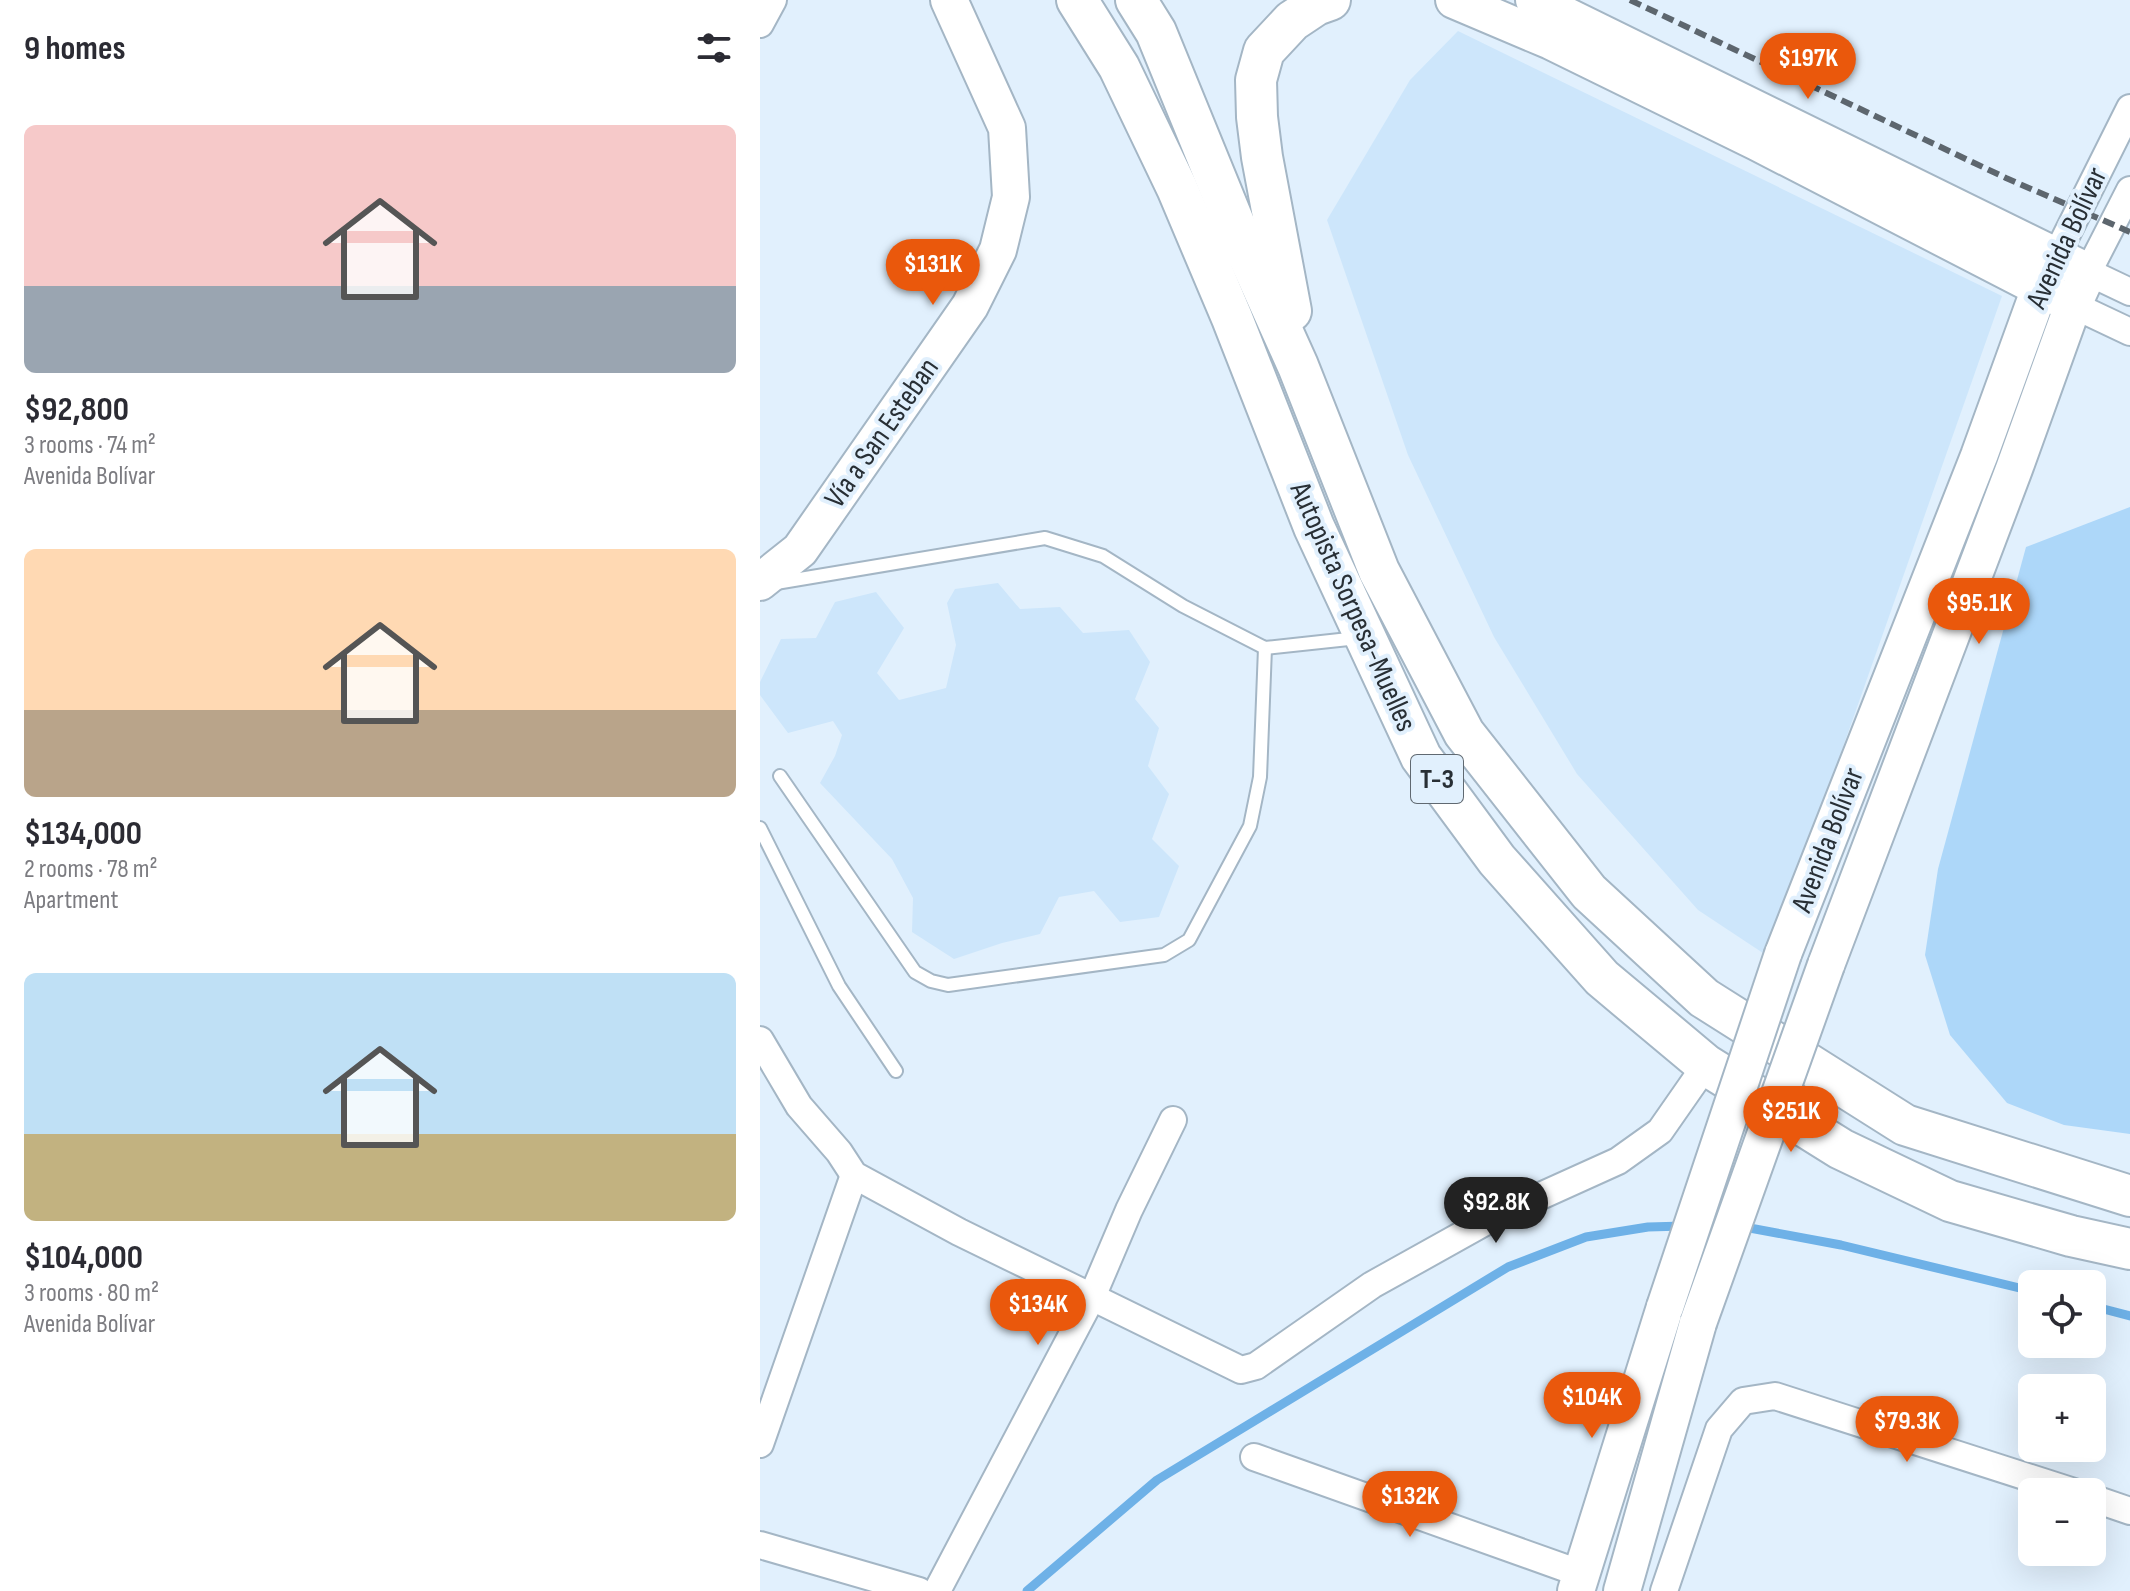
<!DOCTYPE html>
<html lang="en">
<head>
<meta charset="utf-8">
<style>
	:root { --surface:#fff; --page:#f2f2f3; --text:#2b2b33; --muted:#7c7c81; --accent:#ea580c }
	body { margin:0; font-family:"Sofia Sans Condensed",sans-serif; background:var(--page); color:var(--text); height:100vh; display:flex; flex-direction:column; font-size:30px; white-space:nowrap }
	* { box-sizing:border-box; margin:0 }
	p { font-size:26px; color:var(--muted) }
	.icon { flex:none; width:44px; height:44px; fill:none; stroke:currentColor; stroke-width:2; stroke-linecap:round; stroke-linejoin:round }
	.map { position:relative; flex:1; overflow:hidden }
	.panel { display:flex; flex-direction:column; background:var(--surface); width:760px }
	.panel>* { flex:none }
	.controls { position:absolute; left:1258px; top:1270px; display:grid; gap:16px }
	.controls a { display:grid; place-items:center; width:88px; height:88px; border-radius:12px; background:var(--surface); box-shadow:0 8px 32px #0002; font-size:40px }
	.price { position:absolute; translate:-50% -68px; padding:0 18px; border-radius:28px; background:var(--accent); color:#fff; font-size:26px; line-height:52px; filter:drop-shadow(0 2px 4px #0008) }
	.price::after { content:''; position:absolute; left:50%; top:48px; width:24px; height:18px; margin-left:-12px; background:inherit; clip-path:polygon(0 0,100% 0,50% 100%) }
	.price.current { background:#222; color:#fff }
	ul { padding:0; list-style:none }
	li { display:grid; align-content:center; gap:16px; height:424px; padding:0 24px }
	li span { display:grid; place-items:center; height:248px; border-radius:12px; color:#555 }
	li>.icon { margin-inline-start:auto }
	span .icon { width:144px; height:144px; fill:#fffc; stroke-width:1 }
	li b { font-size:34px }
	h2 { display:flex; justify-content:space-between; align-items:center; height:96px; padding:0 24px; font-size:34px }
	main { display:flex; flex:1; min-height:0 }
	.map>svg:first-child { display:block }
	.built { fill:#cde6fb }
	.green { fill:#add7f9 }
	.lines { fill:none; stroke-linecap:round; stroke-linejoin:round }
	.stream { stroke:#6eb1e7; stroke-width:9 }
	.lane-casing { stroke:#a4b6c5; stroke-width:16 }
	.street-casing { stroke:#a4b6c5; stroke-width:30 }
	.secondary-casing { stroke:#a4b6c5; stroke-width:40 }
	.primary-casing { stroke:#a4b6c5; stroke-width:44 }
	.lane { stroke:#fff; stroke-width:12 }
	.street { stroke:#fff; stroke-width:26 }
	.secondary { stroke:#fff; stroke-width:36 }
	.primary { stroke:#fff; stroke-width:40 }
	.rail { stroke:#5d666e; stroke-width:6; stroke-dasharray:12 6; stroke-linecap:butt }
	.secondary-bridge-casing { stroke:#a4b6c5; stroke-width:40; stroke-linecap:butt }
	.secondary-bridge { stroke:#fff; stroke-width:36 }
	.labels { text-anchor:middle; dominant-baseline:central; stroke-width:8; stroke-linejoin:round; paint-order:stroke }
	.shield { fill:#e1f0fd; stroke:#606971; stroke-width:2 }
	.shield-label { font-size:28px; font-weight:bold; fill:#282f35 }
	.street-label { font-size:30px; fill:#282f35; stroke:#e1f0fd }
</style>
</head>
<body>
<main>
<section class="panel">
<h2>9 homes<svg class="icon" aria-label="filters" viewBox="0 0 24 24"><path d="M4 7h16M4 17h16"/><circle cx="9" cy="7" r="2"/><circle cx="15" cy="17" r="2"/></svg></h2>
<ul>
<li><span style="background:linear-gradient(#f6c9c9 65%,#9aa5b1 0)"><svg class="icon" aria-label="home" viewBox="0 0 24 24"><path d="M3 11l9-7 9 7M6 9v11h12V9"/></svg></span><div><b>$92,800</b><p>3 rooms · 74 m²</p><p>Avenida Bolívar</p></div></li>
<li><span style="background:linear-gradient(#ffd9b3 65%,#b9a48a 0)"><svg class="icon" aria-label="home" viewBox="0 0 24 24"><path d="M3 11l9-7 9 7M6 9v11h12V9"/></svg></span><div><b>$134,000</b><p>2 rooms · 78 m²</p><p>Apartment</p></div></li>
<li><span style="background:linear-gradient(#bfe0f5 65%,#c2b280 0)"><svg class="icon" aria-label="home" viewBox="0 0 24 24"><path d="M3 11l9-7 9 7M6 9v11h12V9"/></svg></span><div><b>$104,000</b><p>3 rooms · 80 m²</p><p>Avenida Bolívar</p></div></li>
</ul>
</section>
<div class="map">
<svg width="1370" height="1591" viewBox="0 0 1370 1591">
	<rect width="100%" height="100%" fill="#e1f0fd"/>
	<g class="built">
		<polygon points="698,31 1242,296 1009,957 938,910 817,774 734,637 648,455 567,220 650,80"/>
		<polygon points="238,583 260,609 300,607 323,633 369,630 390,662 375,699 399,728 388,766 409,794 392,839 419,866 399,917 360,922 334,891 299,897 280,934 242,943 194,959 152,932 153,898 132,859 60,783 75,756 82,735 73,721 28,733 0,695 0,682 21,639 56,638 75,602 116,592 144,628 117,673 139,700 186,688 196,645 187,603 195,589"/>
	</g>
	<polygon class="green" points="1370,507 1370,1134 1304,1125 1247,1103 1190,1035 1165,955 1178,869 1266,547"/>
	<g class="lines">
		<g class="stream">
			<polyline points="979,1226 1081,1245 1272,1291"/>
			<polyline points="1332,1306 1370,1316"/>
			<polyline points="267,1591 397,1480 748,1267 826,1237 888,1227 924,1226"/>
		</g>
		<g class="lane-casing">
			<g id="lane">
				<polyline points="16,583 285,538 343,556 423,606 505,648 598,638"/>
				<polyline points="20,776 155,972 171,981 188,985 404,955 429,940 490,826 500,777 505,648"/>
				<polyline points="0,828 79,986 136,1071"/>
			</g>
		</g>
		<g class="street-casing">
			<g id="street">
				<polyline points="0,24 13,0"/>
				<polyline points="1370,190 1328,272 1370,292"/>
				<polyline points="1296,256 1370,108"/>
				<polyline points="1313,305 1370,332"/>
				<polyline points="0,1040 39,1106 79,1152 94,1175 199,1232 481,1370 496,1366 612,1285 734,1217 858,1161 900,1131 946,1065"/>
				<polyline points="0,1444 94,1175"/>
				<polyline points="494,1457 822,1574"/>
				<polyline points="1332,1498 1370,1511"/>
				<polyline points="0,1545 159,1591"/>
				<polyline points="177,1591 332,1297 369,1210 413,1120"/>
				<polyline points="904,1591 959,1429 983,1401 1015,1396 1314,1492"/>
			</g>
		</g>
		<g class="secondary-casing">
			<g id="secondary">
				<polyline points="694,0 791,41 997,142 1301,299"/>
				<polyline points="774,0 1328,272 1313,305 1254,469 1066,965"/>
				<polyline points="0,582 40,550 210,306 238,250 251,197 247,128 189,0"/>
				<polyline points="1023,954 1219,456 1280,288 1296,256"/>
				<polyline points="816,1591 905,1307"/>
				<polyline points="862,1591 938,1323"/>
			</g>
		</g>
		<g class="primary-casing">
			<g id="primary">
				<polyline points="317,0 359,67 417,188 472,318 554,527 661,757 737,860 842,978 946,1065 1081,1149 1190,1201 1311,1236 1370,1249"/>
				<polyline points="376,0 396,32 479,235 538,366 619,571 704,733 829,892 944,998 1145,1125 1370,1196"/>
				<polyline points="531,311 502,157 497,117 496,80 504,51 532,21 556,5 570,0"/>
			</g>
		</g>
		<use href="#lane" class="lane"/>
		<use href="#street" class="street"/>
		<use href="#secondary" class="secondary"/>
		<use href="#primary" class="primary"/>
		<polyline class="rail" points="870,0 1246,178 1370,232"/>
		<g class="secondary-bridge-casing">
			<g id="secondary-bridge">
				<polyline points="905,1307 1023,954"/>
				<polyline points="938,1323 1066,965"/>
			</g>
		</g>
		<use href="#secondary-bridge" class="secondary-bridge"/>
	</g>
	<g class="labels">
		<rect class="shield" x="651" y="755" width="52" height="48" rx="6"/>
		<g class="shield-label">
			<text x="677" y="779">T-3</text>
		</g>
		<g class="street-label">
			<text transform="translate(1307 238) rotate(-65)">Avenida Bolívar</text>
			<text transform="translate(122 433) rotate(-55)">Vía a San Esteban</text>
			<text transform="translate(593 607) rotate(66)">Autopista Sorpesa-Muelles</text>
			<text transform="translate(1068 840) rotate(-69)">Avenida Bolívar</text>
		</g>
	</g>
</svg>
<div class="controls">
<a><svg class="icon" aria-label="locate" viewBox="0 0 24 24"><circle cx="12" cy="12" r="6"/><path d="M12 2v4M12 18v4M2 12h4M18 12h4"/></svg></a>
<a>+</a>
<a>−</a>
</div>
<b class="price" style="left:1048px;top:101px">$197K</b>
<b class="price" style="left:173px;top:307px">$131K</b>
<b class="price" style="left:1219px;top:646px">$95.1K</b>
<b class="price" style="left:1031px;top:1154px">$251K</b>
<b class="price current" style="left:736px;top:1245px">$92.8K</b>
<b class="price" style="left:278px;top:1347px">$134K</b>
<b class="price" style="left:832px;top:1440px">$104K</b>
<b class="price" style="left:1147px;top:1464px">$79.3K</b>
<b class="price" style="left:650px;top:1539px">$132K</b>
</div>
</main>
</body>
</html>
